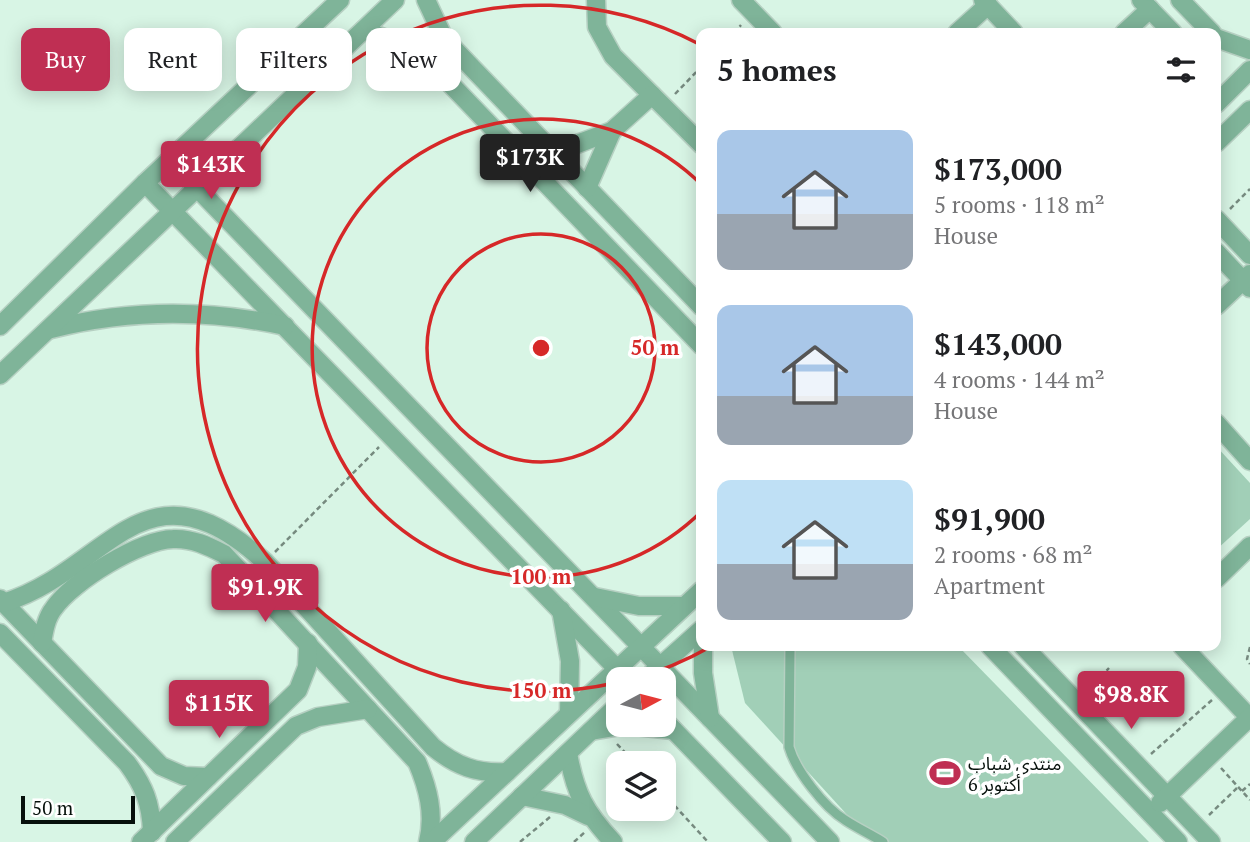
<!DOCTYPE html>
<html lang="en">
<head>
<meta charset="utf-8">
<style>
	:root { --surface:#fff; --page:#f6f6f6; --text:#202124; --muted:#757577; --accent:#bf2f53 }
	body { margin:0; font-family:"PT Serif","Noto Sans Arabic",serif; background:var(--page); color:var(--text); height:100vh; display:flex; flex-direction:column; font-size:26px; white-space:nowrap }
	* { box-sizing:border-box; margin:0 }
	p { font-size:23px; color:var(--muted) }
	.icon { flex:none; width:38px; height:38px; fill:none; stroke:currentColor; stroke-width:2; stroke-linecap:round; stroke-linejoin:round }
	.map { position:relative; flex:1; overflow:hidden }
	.side { position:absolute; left:696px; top:28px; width:525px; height:623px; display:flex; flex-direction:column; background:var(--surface); border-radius:14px; box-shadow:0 4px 18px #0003 }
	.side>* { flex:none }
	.banner { position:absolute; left:21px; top:28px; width:570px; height:63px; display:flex; gap:14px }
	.needle { width:46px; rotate:83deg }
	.controls { position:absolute; left:606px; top:667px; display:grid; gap:14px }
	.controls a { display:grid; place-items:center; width:70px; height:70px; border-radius:14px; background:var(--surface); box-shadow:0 4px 18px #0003; font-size:35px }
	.scale { position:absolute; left:21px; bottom:18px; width:114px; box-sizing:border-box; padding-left:7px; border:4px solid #06100b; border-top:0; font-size:19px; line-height:24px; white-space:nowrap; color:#06100b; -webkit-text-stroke:5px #fff; paint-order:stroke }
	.price { position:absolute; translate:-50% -60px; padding:0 16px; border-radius:7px; background:var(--accent); color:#fff; font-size:23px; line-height:46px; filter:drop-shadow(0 2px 4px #0008) }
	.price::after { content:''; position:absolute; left:50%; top:42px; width:21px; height:16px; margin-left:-10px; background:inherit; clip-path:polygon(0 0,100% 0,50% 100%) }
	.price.selected { background:#222; color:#fff }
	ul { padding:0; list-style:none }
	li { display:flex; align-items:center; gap:21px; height:175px; padding:0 21px }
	li span { display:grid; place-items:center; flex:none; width:196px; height:140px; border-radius:14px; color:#555 }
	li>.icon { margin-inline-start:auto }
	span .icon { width:84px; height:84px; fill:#fffc; stroke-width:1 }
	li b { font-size:30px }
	h2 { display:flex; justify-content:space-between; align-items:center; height:84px; padding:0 21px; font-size:30px }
	.pill { padding:0 24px; border-radius:14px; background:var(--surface); box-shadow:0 4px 18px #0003; font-size:24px; line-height:63px }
	.pill.selected { background:var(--accent); color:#fff }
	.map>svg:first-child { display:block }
	.green { fill:#a1cfb7 }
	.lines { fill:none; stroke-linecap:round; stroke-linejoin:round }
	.lane-casing { stroke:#b6d0c2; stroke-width:12 }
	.street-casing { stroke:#b6d0c2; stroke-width:21 }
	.path { stroke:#768a7f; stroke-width:2.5; stroke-dasharray:5 3.5; stroke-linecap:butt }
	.lane { stroke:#7fb499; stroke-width:9 }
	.street { stroke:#7fb499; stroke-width:18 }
	.ring { fill:none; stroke:#d62828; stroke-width:3.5 }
	.labels { text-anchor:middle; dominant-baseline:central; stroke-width:7; stroke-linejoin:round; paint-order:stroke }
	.poi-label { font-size:18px; fill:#06100b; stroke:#fff; text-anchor:start }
	.centre { fill:#d62828; stroke:#fff; stroke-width:3.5 }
	.ring-label { font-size:21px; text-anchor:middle; font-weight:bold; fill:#d62828; stroke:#fff; stroke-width:7; stroke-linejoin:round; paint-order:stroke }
</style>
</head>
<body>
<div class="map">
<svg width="1250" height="842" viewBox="0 0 1250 842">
	<rect width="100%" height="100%" fill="#d8f5e5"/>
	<g class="green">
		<polygon points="1216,446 1250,483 1250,519 1216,550"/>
		<polygon points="731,646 958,646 1149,842 872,842 745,703"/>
	</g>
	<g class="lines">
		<g class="lane-casing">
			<path id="lane" d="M790 646 789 747C796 771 824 807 845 820 857 828 870 834 883 842"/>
		</g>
		<g class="street-casing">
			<g id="street">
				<polyline points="426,0 442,34 455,50 702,307"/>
				<polyline points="596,0 597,27 613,56 702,145"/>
				<polyline points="741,0 773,33"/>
				<polyline points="983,0 1014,33"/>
				<polyline points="1141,0 1173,33"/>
				<polyline points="1180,0 1212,33"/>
				<polyline points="364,30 403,46 437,70 702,346"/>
				<polyline points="957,33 988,5"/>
				<polyline points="1124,33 1150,9"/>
				<polyline points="1216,38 1250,50"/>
				<polyline points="1216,104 1250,70"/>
				<polyline points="1216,143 1250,110"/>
				<polyline points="553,153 612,131 652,95"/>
				<polyline points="170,160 830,842"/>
				<polyline points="145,183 627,679"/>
				<polyline points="587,188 612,131"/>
				<polyline points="1216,219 1250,255"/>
				<polyline points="1216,252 1250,288"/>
				<polyline points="1216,306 1250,274"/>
				<polyline points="0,326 145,183 340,0"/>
				<path d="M51 329C130 309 206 309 285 326"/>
				<polyline points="0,375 395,0"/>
				<polyline points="1216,423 1250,461"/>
				<polyline points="1216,579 1250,546"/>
				<polyline points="595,597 639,606 684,606"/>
				<polyline points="0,599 161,766 184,776 208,777"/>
				<path d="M3 603C110 570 143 451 265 562L433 747C456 766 477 774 507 772"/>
				<polyline points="561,610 570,661 569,713"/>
				<path d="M0 633 127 763C144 786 151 803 152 832"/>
				<path d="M42 643C44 631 46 618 54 608 73 581 140 540 173 539 192 538 208 546 224 554L417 762C428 788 435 814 428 842"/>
				<polyline points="703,646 703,673 710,718"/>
				<polyline points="990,646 1178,842"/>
				<polyline points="1023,646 1211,842"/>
				<polyline points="1182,646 1250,718"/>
				<polyline points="646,679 702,629"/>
				<polyline points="663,719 782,842"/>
				<polyline points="591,731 626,725 673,730"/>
				<path d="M568 753C575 793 585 812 613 842"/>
				<polyline points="522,796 565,805 588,816"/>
				<polyline points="1160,803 1250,717"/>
				<polyline points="141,842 298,690 307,667 308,643"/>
				<polyline points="175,842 296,726 318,717 368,709"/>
				<polyline points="432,842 702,590"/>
				<polyline points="474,842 618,705"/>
			</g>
		</g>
		<g class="path">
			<polyline points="734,33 741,25"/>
			<polyline points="675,94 702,66"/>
			<polyline points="1230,209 1250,189"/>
			<polyline points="275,552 379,447"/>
			<polyline points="1250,647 1247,659 1250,664"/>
			<polyline points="1089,689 1109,668"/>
			<polyline points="617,744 635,763"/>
			<polyline points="1151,754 1212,700"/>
			<polyline points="1221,768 1250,800"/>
			<polyline points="1242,791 1250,784"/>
			<polyline points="663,793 708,842"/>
			<polyline points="1209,815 1237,788"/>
			<polyline points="520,842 550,817"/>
			<polyline points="574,842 585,832"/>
		</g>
		<use href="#lane" class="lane"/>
		<use href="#street" class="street"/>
	</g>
	<g class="ring">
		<circle cx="541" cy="348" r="114"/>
		<path d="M702 511A229 229 0 1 1 702 185"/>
		<path d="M710 647A343 343 0 0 1 633 679M615 683A343 343 0 1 1 699 44"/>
	</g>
	<defs>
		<g id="stadium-bare" transform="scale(2.415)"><path d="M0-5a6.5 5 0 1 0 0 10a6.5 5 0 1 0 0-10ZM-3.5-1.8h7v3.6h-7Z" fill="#bf2f53" stroke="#fff" stroke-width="2.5" paint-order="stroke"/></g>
	</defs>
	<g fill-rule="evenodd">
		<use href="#stadium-bare" x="945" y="773"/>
	</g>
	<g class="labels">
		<g class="poi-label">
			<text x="968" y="763">منتدى شباب<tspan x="968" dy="21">6 أكتوبر</tspan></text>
		</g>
	</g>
	<circle cx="541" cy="348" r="10" class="centre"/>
	<g class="ring-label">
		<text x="655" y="355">50 m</text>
		<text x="541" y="584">100 m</text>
		<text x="541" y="698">150 m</text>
	</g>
</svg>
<div class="controls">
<a><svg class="needle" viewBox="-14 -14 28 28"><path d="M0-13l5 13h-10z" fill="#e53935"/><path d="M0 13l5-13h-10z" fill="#757577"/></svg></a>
<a><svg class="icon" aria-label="layers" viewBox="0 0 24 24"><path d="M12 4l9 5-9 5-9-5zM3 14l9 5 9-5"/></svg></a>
</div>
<div class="scale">50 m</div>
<b class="price selected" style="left:530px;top:194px">$173K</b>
<b class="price" style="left:211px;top:201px">$143K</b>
<b class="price" style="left:265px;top:624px">$91.9K</b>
<b class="price" style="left:1131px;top:731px">$98.8K</b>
<b class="price" style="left:219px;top:740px">$115K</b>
<div class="banner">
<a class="pill selected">Buy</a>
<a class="pill">Rent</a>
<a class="pill">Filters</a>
<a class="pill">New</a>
</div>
<section class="side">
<h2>5 homes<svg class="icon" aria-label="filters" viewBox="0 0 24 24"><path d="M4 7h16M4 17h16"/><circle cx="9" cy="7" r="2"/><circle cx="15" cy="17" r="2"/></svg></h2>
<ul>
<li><span style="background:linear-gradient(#a9c7e8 60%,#9aa5b1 0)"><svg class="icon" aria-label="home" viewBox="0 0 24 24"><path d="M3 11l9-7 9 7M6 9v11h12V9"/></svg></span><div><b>$173,000</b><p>5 rooms · 118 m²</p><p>House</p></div></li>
<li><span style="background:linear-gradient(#a9c7e8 65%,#9aa5b1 0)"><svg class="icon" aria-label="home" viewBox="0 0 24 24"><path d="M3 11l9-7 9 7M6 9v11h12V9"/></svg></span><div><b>$143,000</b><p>4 rooms · 144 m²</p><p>House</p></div></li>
<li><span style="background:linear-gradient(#bfe0f5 60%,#9aa5b1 0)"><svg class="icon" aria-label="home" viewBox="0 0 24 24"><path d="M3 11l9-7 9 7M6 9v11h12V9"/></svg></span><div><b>$91,900</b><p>2 rooms · 68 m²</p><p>Apartment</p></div></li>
</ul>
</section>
</div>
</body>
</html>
